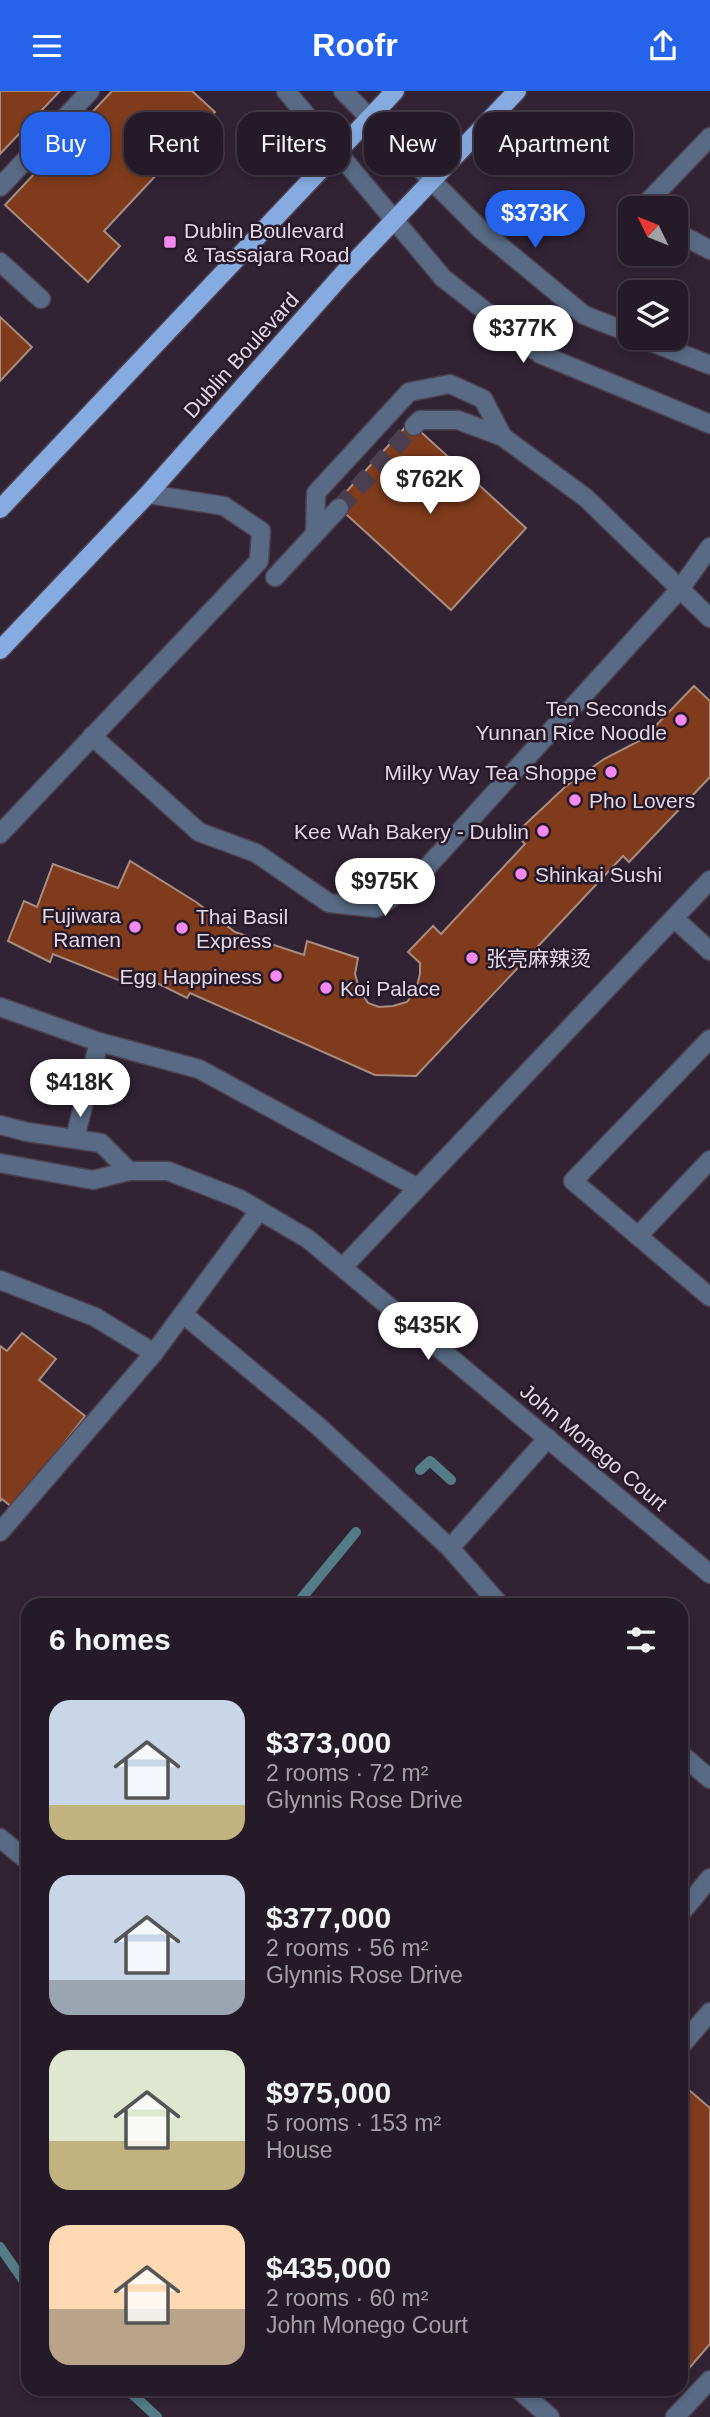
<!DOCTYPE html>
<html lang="en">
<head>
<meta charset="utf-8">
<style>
	:root { --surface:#251a27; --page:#2d232f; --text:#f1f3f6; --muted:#a3a1a7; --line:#423844; --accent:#2563eb }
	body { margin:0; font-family:Arial,"Noto Sans SC",sans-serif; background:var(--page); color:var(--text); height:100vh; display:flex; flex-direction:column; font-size:26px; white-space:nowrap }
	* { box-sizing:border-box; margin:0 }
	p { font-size:23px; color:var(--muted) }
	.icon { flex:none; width:38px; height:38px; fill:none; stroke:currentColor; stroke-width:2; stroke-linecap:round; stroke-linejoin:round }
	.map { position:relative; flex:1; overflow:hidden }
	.details { position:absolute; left:21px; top:1507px; width:667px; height:798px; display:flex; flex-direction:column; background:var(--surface); border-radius:21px; box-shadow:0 4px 10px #0003,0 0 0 2px var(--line) }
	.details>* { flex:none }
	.top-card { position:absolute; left:21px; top:21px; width:668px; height:63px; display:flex; gap:14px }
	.needle { width:46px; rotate:313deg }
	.tools { position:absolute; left:618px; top:105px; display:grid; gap:14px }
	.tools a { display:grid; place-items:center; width:70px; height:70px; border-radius:14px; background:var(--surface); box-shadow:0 4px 10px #0003,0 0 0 2px var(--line); font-size:35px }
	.price { position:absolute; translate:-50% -60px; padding:0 16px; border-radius:24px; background:#fff; color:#222; font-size:23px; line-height:46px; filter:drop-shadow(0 2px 4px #0008) }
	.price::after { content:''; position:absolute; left:50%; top:42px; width:21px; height:16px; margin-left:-10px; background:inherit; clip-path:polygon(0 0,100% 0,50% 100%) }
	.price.current { background:var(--accent); color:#fff }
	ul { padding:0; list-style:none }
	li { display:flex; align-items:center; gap:21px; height:175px; padding:0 28px }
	li span { display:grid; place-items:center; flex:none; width:196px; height:140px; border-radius:21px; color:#555 }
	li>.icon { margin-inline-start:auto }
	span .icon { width:84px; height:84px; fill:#fffc; stroke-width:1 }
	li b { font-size:30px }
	h2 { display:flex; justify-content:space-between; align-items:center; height:84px; padding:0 28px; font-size:30px }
	.chip { padding:0 24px; border-radius:21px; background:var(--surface); box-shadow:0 4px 10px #0003,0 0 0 2px var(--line); font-size:24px; line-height:63px }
	.chip.current { background:var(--accent); color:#fff }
	header { display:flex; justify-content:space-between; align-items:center; height:91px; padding:0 28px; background:var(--accent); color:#fff; font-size:32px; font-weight:800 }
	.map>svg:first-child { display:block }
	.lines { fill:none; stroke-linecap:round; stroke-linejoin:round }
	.stream { stroke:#537c86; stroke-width:10 }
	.building { fill:#7f3b1b; stroke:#a88d81; stroke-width:2 }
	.minor-tunnel { stroke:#4b3e4e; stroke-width:18; stroke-dasharray:18 9; stroke-linecap:butt }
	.minor-casing { stroke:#4d4050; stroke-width:21 }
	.major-casing { stroke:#4d4050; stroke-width:21 }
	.minor { stroke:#586a84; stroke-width:18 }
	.major { stroke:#86abe0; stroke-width:18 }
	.poi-dot { fill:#f489f0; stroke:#27192a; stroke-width:2.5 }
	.labels { text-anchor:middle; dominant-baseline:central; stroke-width:5; stroke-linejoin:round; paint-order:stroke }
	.poi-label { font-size:21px; fill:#e1d8e4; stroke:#27192a; text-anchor:start }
	.street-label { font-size:21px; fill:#e1d8e4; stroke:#27192a }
</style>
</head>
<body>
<header><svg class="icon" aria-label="menu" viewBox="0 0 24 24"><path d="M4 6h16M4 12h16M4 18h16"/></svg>Roofr<svg class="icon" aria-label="share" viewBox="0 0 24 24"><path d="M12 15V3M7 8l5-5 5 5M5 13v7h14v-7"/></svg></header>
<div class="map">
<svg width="710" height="2326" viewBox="0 0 710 2326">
	<rect width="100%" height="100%" fill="#312334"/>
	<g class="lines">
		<g class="stream">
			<polyline points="420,1379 430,1370 451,1389"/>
			<polyline points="296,1514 356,1441"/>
			<polyline points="0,2156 28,2196"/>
			<polyline points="127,2298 157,2326"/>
		</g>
	</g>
	<g class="building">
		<polygon points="0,0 60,0 0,63"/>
		<polygon points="112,0 192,0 215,21 104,140 120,155 88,191 5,114"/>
		<polygon points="0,226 32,256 0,290"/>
		<polygon points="410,331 526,437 451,519 335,413"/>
		<polygon points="694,595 710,610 710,686 629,771 623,765 416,985 375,984 190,902 187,907 145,886 141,898 53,863 50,871 8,850 24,810 37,816 53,773 118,797 130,770 196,811 235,841 304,864 307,850 358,867 355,883 359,897 368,912 379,916 393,915 407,911 416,899 420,883 420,872 408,861 433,835 441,843 525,753 515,743 565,696 604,668 643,648"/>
		<polygon points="22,1242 56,1268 39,1289 85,1325 13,1417 2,1408 0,1410 0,1255 7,1260"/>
		<polygon points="682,1993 710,2017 710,2253 685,2282 681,2278"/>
	</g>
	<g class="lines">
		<polyline class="minor-tunnel" points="339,417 414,335"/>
		<g class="minor-casing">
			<g id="minor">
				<polyline points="286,0 443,187 540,263 710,333"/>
				<polyline points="343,0 480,138 584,224 630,242"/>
				<polyline points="0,96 90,0"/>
				<polyline points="642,117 710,46"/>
				<polyline points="676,141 710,159"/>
				<polyline points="0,171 41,208"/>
				<polyline points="641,247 710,274"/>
				<polyline points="414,335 420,329 458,329 503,346 586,407 710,527"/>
				<polyline points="315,443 316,402 409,301 450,293 483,308 503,346"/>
				<polyline points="275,486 339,417"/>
				<polyline points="92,645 199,741 256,762 329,812 376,817 410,795 680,498 710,456"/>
				<polyline points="0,743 259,470 261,440 224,415 148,403"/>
				<polyline points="674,827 710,860"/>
				<polyline points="0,916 99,951 199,978 418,1097"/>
				<polyline points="710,948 573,1090 710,1206"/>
				<polyline points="0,1034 27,1041 101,1052 129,1080"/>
				<polyline points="75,1047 99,951"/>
				<polyline points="0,1072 93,1089 129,1080 168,1080 240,1108 308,1148 710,1483"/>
				<polyline points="638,1145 710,1069"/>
				<polyline points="343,1176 710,789"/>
				<polyline points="0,1189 95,1226 154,1262"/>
				<polyline points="183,1223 318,1335 450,1457 500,1514"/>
				<polyline points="0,1441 154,1262 259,1120"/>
				<polyline points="450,1457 548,1347"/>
				<polyline points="681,1663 710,1688"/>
				<polyline points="0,1747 28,1770"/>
				<polyline points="681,1822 710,1787"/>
				<polyline points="681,1955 710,1921"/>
				<polyline points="518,2298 550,2326"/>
				<polyline points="675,2326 710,2289"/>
			</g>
		</g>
		<g class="major-casing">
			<g id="major">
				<polyline points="0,418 395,0"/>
				<polyline points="0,559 148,403 342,184 517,0"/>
			</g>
		</g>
		<use href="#minor" class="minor"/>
		<use href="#major" class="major"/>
	</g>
	<g class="poi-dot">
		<rect x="163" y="144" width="14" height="14" rx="3.5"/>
		<circle cx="681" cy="629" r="7"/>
		<circle cx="611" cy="681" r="7"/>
		<circle cx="575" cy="709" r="7"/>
		<circle cx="543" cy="740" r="7"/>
		<circle cx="521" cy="783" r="7"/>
		<circle cx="135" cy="836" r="7"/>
		<circle cx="182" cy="837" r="7"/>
		<circle cx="472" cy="867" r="7"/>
		<circle cx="276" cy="885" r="7"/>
		<circle cx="326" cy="897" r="7"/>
	</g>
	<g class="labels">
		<g class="poi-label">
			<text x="184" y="139">Dublin Boulevard<tspan x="184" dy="24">&amp; Tassajara Road</tspan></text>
			<text x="667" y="617" text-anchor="end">Ten Seconds<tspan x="667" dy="24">Yunnan Rice Noodle</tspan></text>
			<text x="597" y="681" text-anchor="end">Milky Way Tea Shoppe</text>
			<text x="589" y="709">Pho Lovers</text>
			<text x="529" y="740" text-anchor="end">Kee Wah Bakery - Dublin</text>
			<text x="535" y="783">Shinkai Sushi</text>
			<text x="121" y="824" text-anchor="end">Fujiwara<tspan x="121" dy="24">Ramen</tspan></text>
			<text x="196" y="825">Thai Basil<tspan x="196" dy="24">Express</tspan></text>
			<text x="486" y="867">张亮麻辣烫</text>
			<text x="262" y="885" text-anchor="end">Egg Happiness</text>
			<text x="340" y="897">Koi Palace</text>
		</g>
		<g class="street-label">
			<text transform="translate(241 264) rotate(-48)">Dublin Boulevard</text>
			<text transform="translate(594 1356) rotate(40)">John Monego Court</text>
		</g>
	</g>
</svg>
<div class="tools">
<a><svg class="needle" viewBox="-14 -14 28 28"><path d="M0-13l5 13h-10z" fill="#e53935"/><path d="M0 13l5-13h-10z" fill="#a3a1a7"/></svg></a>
<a><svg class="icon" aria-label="layers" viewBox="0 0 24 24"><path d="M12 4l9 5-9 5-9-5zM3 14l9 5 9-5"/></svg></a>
</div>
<b class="price current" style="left:535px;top:159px">$373K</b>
<b class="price" style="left:523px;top:274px">$377K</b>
<b class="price" style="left:430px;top:425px">$762K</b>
<b class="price" style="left:385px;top:827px">$975K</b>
<b class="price" style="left:80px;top:1028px">$418K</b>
<b class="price" style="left:428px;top:1271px">$435K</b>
<div class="top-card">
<a class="chip current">Buy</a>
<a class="chip">Rent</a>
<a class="chip">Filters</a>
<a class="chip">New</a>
<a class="chip">Apartment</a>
</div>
<section class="details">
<h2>6 homes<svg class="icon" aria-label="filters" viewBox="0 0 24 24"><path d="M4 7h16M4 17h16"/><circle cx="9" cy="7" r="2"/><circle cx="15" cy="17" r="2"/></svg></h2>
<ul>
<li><span style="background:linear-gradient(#c9d6e8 75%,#c2b280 0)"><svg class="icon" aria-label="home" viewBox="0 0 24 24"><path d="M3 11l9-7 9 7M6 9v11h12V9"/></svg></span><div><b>$373,000</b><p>2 rooms · 72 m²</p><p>Glynnis Rose Drive</p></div></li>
<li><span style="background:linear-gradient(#c9d6e8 75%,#9aa5b1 0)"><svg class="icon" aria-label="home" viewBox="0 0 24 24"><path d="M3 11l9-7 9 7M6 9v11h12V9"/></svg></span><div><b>$377,000</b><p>2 rooms · 56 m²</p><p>Glynnis Rose Drive</p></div></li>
<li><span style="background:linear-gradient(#dfe7d0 65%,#c2b280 0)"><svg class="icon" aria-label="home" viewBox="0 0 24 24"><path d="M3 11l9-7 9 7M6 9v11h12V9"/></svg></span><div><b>$975,000</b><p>5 rooms · 153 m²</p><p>House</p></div></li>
<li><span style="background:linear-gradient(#ffd9b3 60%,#b9a48a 0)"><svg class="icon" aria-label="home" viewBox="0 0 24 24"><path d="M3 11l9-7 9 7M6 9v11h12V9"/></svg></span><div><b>$435,000</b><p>2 rooms · 60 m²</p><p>John Monego Court</p></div></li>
</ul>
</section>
</div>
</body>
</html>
